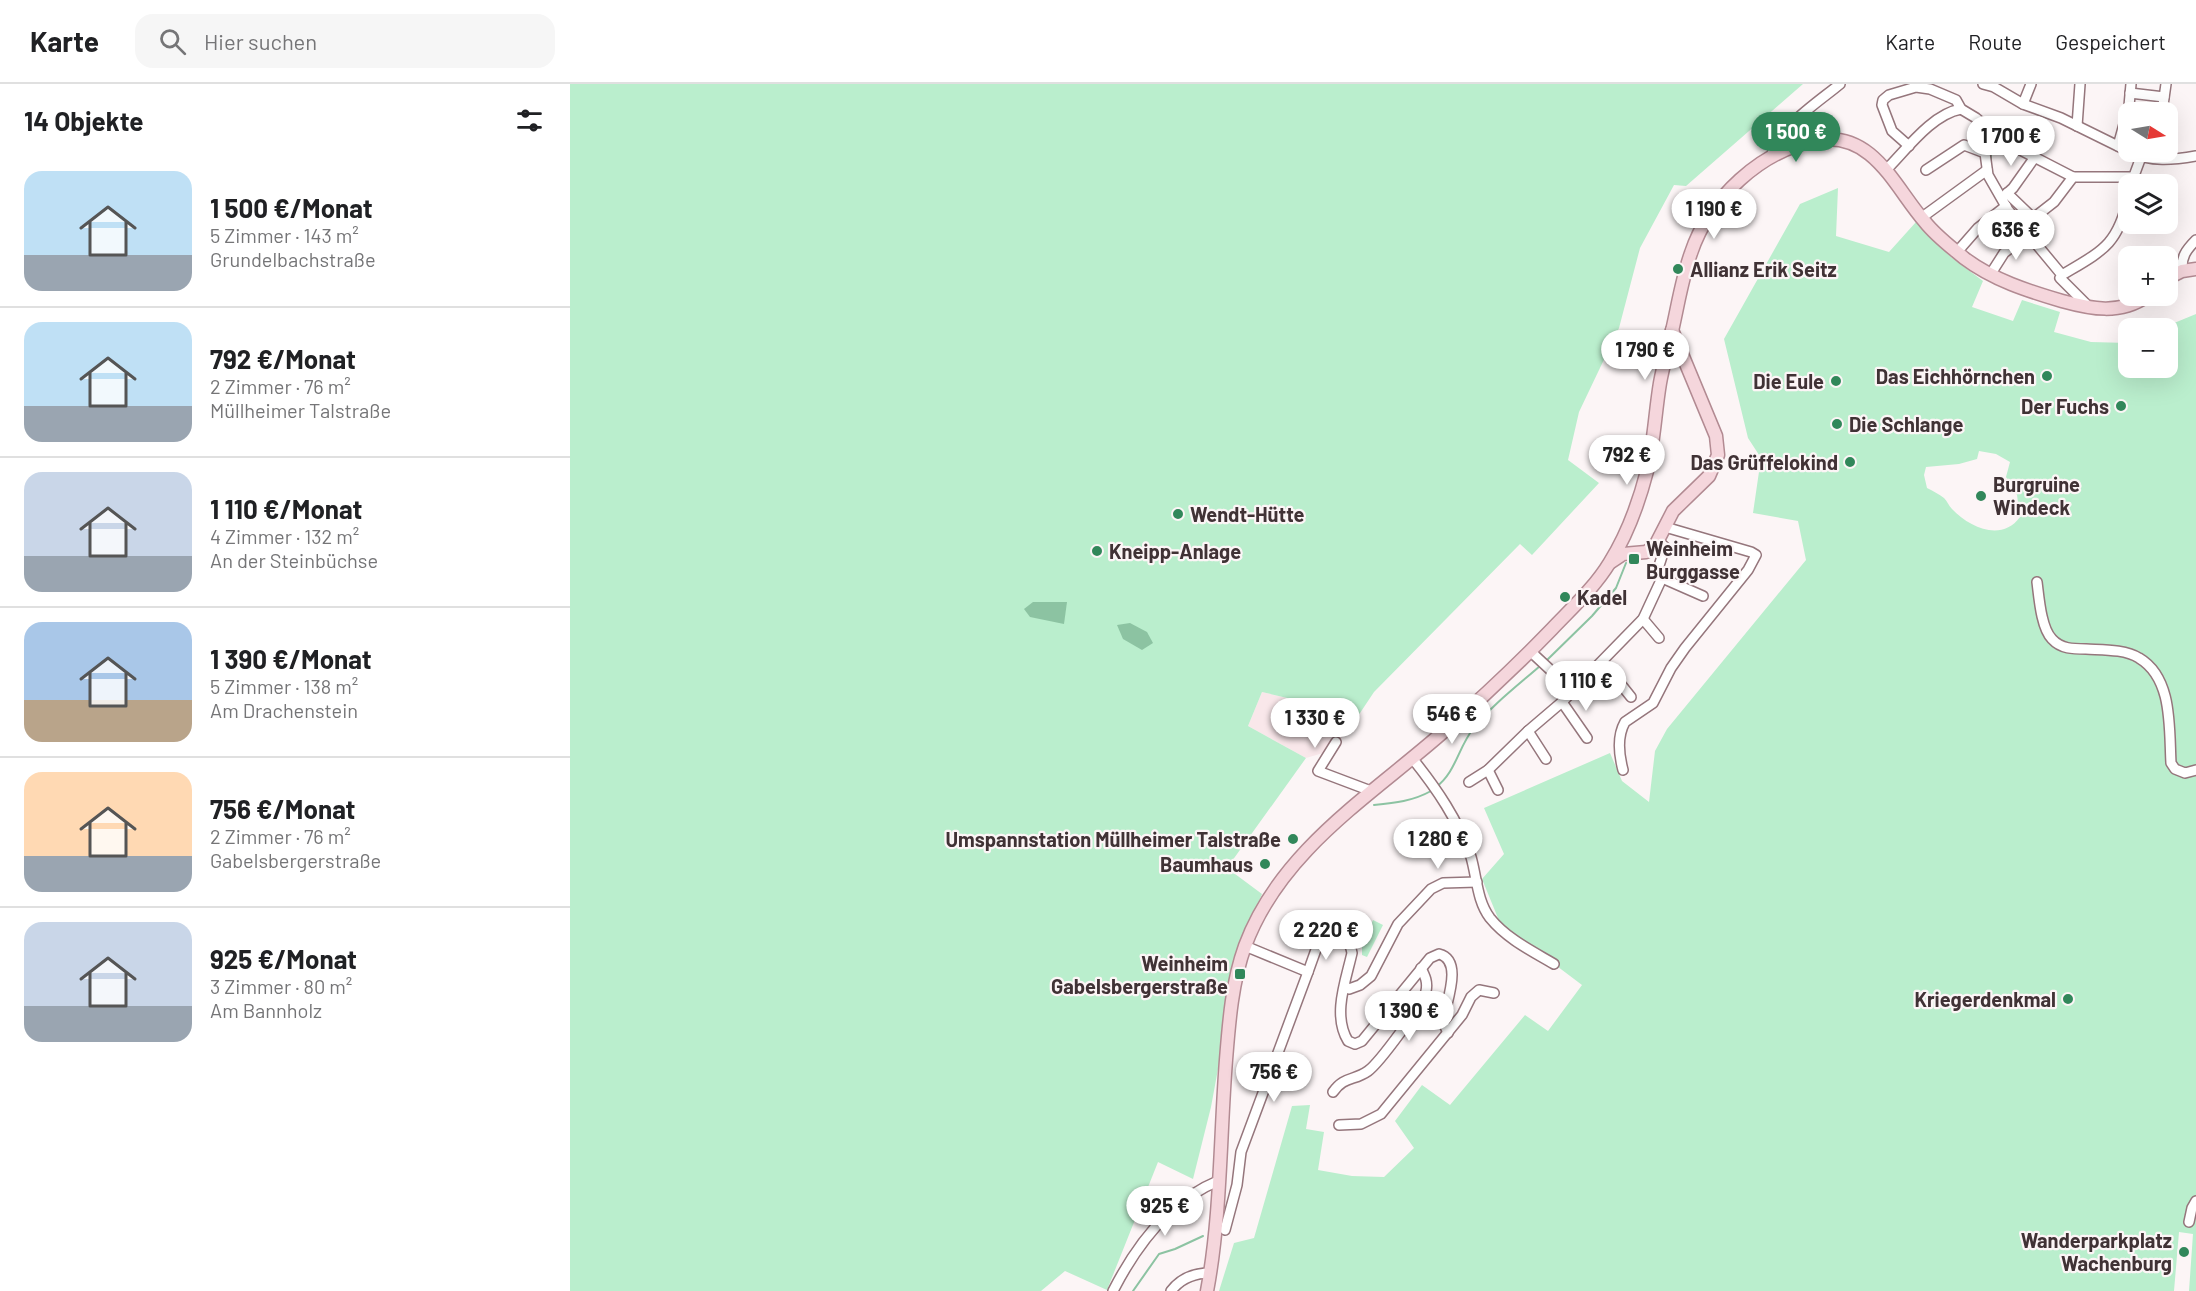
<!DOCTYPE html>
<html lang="de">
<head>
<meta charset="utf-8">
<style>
	:root { --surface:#fff; --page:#f6f6f6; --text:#202124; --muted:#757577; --line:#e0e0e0; --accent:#31875a }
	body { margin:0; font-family:Barlow,sans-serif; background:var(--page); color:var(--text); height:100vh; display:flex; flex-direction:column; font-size:22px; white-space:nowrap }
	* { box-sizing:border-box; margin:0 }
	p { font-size:20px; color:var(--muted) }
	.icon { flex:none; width:33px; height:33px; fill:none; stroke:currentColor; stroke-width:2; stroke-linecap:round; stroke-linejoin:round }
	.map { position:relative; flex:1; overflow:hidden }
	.side { display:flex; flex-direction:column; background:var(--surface); width:570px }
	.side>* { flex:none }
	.needle { width:39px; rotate:101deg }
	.fabs { position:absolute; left:1548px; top:18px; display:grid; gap:12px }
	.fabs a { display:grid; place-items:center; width:60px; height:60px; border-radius:12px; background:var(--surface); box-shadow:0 6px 24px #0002; font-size:30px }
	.price { position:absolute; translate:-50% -51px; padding:0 14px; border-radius:21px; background:#fff; color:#222; font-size:20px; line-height:39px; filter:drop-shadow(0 2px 3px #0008) }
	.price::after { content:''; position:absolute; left:50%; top:36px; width:18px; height:14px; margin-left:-9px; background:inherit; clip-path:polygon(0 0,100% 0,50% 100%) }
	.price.on { background:var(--accent); color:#fff }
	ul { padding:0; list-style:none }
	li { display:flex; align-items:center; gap:18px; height:150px; padding:0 24px }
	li+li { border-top:2px solid var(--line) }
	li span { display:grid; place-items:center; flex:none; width:168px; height:120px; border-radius:18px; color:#555 }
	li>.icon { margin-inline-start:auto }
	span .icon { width:72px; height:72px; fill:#fffc; stroke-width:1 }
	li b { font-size:26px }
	h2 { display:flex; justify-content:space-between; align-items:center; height:72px; padding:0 24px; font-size:26px }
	header { display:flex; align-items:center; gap:36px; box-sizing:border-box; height:84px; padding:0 30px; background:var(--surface); border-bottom:2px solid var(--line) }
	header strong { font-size:28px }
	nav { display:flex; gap:33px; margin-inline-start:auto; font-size:21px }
	.search { width:420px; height:54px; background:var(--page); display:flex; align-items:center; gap:15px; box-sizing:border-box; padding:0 21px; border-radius:18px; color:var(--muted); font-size:22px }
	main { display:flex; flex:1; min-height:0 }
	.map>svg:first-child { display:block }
	.built { fill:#f9e7ea }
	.green { fill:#baeecd; fill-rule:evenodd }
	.water { fill:#8cc3a2 }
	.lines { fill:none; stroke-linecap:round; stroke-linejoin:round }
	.stream { stroke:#8cc3a2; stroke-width:2 }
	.minor-casing { stroke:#95767c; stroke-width:12 }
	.major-casing { stroke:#b28a92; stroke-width:15 }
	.minor { stroke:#fff; stroke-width:9 }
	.major { stroke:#f5d6dc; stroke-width:12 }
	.poi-dot { fill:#31875a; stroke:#fcf5f6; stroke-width:2 }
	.labels { text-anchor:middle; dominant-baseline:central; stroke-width:4.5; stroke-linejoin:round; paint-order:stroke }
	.poi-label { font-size:20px; font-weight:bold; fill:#403235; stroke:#fcf5f6; text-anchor:end }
</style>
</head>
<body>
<header>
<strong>Karte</strong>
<div class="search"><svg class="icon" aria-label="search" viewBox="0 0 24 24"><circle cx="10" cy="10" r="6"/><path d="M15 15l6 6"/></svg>Hier suchen</div>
<nav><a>Karte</a><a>Route</a><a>Gespeichert</a></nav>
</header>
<main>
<section class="side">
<h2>14 Objekte<svg class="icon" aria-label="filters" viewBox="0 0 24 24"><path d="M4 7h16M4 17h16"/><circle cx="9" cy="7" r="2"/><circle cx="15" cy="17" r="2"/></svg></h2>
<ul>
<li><span style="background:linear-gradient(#bfe0f5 70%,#9aa5b1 0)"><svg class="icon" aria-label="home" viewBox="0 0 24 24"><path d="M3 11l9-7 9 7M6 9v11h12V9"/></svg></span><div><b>1 500 €/Monat</b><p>5 Zimmer · 143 m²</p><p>Grundelbachstraße</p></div></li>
<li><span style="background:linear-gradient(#bfe0f5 70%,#9aa5b1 0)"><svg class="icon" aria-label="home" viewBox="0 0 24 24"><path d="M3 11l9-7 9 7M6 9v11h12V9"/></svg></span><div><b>792 €/Monat</b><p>2 Zimmer · 76 m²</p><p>Müllheimer Talstraße</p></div></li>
<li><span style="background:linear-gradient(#c9d6e8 70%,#9aa5b1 0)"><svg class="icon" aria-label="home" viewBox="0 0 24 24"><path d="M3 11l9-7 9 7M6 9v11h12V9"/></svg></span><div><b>1 110 €/Monat</b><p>4 Zimmer · 132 m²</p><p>An der Steinbüchse</p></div></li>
<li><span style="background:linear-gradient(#a9c7e8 65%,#b9a48a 0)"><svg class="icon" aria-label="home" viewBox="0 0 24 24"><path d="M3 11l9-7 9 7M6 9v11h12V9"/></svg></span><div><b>1 390 €/Monat</b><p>5 Zimmer · 138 m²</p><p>Am Drachenstein</p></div></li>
<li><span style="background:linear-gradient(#ffd9b3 70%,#9aa5b1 0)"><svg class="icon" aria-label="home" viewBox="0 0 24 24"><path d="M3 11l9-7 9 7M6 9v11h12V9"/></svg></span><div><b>756 €/Monat</b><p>2 Zimmer · 76 m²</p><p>Gabelsbergerstraße</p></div></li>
<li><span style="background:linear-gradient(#c9d6e8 70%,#9aa5b1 0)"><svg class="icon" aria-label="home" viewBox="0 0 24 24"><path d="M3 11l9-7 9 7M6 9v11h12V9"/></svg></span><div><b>925 €/Monat</b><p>3 Zimmer · 80 m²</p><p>Am Bannholz</p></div></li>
</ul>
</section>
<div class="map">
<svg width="1626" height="1207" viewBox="0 0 1626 1207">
	<rect width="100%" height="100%" fill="#fcf5f6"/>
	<polygon class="built" points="692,608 760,624 778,647 760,667 736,674 678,642"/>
	<g class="green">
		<polygon points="0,0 1233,0 1116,102 1104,101 1070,164 1049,244 1009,328 998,376 1029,399 962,471 950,460 804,608 778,647 760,624 692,608 678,642 736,674 657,784 692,810 671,860 641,1023 623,1095 588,1078 537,1206 495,1187 471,1207 0,1207"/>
		<path d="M1268 104 1266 152 1319 168 1346 138 1381 173 1413 197 1402 223 1443 237 1452 216 1490 228 1484 248 1521 258 1558 259V284H1598V244H1592L1626 230V1207H1619L1623 1150 1609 1148 1604 1207H649L664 1159 684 1154 722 1022 740 1021 736 1045 754 1048 748 1086 782 1092 814 1093 844 1064 825 1037 852 1001 880 1021 955 931 978 947 1012 901 930 839 912 795 934 770 914 724 1040 669 1052 697 1079 718 1085 667 1097 645 1236 476 1228 437 1183 429 1191 374 1178 354 1154 255 1230 120ZM1409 367 1426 370 1440 378 1436 393 1447 411 1450 433C1432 458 1400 444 1382 425 1379 422 1377 417 1374 414 1369 410 1363 407 1357 404L1354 391 1356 383 1389 380 1407 375Z"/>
		<polygon points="803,836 813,841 797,873 792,871 792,860"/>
	</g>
	<g class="water">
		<polygon points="463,518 497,518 494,540 460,533 454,525"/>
		<polygon points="560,539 577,548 583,559 572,566 553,555 547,541"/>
	</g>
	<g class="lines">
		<g class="stream">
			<polyline points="1421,67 1421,82"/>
			<polyline points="1438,118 1445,128"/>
			<polyline points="975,578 1022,532 1046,504 1056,479"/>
			<path d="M866 703C886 688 888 664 903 645 922 621 947 602 970 582"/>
			<path d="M804 721C825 719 843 717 861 707"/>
			<polyline points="563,1207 589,1170 605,1165 633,1152"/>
		</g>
		<g class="minor-casing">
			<g id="minor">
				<polyline points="1413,0 1424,3 1453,20 1491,34 1558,67"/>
				<polyline points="1560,9 1594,13"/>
				<polyline points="1453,20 1461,0"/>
				<polyline points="1592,28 1596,0"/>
				<polyline points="1507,42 1510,0"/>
				<polyline points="1426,58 1433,57 1503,93"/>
				<polyline points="1339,62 1322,47 1312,21 1313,16 1319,11 1346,3 1360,5 1386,16 1391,25 1406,34 1419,45 1426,58"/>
				<polyline points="1548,62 1559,22 1561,0"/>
				<path d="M1559 68C1581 78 1603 76 1626 72"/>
				<path d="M1202 73C1203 47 1251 16 1270 0"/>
				<path d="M1316 86C1336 66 1362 30 1391 25"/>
				<polyline points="1356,86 1394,61 1415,69 1418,91 1438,126 1492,191 1490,194 1519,223"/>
				<polyline points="1561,100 1571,73"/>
				<polyline points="1437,109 1463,134"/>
				<polyline points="1432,114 1443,104 1465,73"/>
				<polyline points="1351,134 1417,86"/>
				<polyline points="1452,143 1484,118 1503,93 1563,93"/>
				<polyline points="1387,168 1408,144 1436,122"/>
				<path d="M1612 187C1611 173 1616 166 1626 156"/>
				<polyline points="1420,191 1434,169 1458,150"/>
				<path d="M1492 191C1532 167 1548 161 1558 114"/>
				<polyline points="1092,494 1133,512"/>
				<path d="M1467 498C1469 513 1471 544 1482 555 1491 565 1503 565 1516 565 1532 566 1555 565 1569 574 1603 594 1599 644 1601 679L1605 685 1615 689 1626 686"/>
				<polyline points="1073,535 1089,554"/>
				<polyline points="960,567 1003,607"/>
				<polyline points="1033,578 1061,613"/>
				<polyline points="992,618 1017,654"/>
				<polyline points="958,647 976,675"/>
				<polyline points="766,658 748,687 801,707"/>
				<path d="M842 674C867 705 888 736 901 773 907 794 907 817 920 834 937 855 962 867 984 880"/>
				<polyline points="918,686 928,706"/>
				<path d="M1053 686C1049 671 1047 652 1055 638L1083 619 1101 584 1115 564 1178 486 1186 471 1181 468 1095 443"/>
				<polyline points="899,698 918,686 958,647 992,618 1073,535 1092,494 1088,485 1095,463 1088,457"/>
				<polyline points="675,862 738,888"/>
				<polyline points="775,902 779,905 790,901 801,892 828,840 861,805 873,799 907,798"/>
				<path d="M763 1008C774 992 784 997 798 987 809 979 854 919 856 907 858 898 855 892 851 884"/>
				<polyline points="769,1041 791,1040 811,1030 892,931 901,913 909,906 924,909"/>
				<polyline points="1619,1138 1622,1124 1626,1117"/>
				<path d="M655 1146 667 1101 671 1068 738 888 748 860 755 852C769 847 780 855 782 869 776 896 762 931 778 957L785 960 792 957 860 874 869 870C893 876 877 916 874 933V940L878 949"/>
				<path d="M543 1207C566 1162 599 1117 648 1097"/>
				<path d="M601 1207C611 1194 624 1189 640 1189"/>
			</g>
		</g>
		<g class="major-casing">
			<g id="major">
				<polyline points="1598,194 1612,187 1626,185"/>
				<polyline points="1041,478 1053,470 1076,468 1085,462 1103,427 1139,392 1148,371 1146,352 1102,246"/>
				<path d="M637 1207C651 1133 650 1052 656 976 659 938 662 898 675 862 710 767 799 713 872 649 910 616 947 581 982 545 1002 524 1025 503 1040 478 1057 451 1069 418 1077 387 1084 359 1085 329 1090 299 1093 282 1098 265 1102 247 1108 221 1112 194 1121 169 1139 115 1191 65 1249 56 1304 48 1325 104 1355 138 1366 152 1381 163 1394 174 1423 196 1458 207 1492 217 1521 225 1550 231 1577 212"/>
			</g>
		</g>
		<use href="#minor" class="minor"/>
		<use href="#major" class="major"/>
	</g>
	<g class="poi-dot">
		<circle cx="1108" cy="185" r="6"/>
		<circle cx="1477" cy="292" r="6"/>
		<circle cx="1266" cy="297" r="6"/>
		<circle cx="1551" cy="322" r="6"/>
		<circle cx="1267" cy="340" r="6"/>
		<circle cx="1280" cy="378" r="6"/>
		<circle cx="1411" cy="412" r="6"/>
		<circle cx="608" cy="430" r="6"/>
		<circle cx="527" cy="467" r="6"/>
		<rect x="1058" y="469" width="12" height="12" rx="3"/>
		<circle cx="995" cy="513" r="6"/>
		<circle cx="723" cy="755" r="6"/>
		<circle cx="695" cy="780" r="6"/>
		<rect x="664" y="884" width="12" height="12" rx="3"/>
		<circle cx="1498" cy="915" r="6"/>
		<circle cx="1614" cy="1168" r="6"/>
	</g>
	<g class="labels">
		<g class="poi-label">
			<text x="1120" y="185" text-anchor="start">Allianz Erik Seitz</text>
			<text x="1465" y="292">Das Eichhörnchen</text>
			<text x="1254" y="297">Die Eule</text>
			<text x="1539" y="322">Der Fuchs</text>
			<text x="1279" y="340" text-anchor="start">Die Schlange</text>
			<text x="1268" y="378">Das Grüffelokind</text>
			<text x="1423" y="400" text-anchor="start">Burgruine<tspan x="1423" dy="23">Windeck</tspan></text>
			<text x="620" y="430" text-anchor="start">Wendt-Hütte</text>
			<text x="1076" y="464" text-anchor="start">Weinheim<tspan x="1076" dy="23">Burggasse</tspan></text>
			<text x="539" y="467" text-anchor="start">Kneipp-Anlage</text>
			<text x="1007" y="513" text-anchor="start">Kadel</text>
			<text x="711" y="755">Umspannstation Müllheimer Talstraße</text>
			<text x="683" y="780">Baumhaus</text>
			<text x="658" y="879">Weinheim<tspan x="658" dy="23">Gabelsbergerstraße</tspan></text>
			<text x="1486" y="915">Kriegerdenkmal</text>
			<text x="1602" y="1156">Wanderparkplatz<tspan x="1602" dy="23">Wachenburg</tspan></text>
		</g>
	</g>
</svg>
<div class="fabs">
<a><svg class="needle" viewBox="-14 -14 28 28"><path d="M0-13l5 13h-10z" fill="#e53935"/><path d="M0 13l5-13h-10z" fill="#757577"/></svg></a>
<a><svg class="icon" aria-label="layers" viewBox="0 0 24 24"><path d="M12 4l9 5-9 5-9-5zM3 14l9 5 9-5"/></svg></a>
<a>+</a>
<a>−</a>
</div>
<b class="price on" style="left:1226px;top:79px">1 500 €</b>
<b class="price" style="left:1441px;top:83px">1 700 €</b>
<b class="price" style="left:1144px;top:156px">1 190 €</b>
<b class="price" style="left:1446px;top:177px">636 €</b>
<b class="price" style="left:1075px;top:297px">1 790 €</b>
<b class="price" style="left:1057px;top:402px">792 €</b>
<b class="price" style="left:1016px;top:628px">1 110 €</b>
<b class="price" style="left:882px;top:661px">546 €</b>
<b class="price" style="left:745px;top:665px">1 330 €</b>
<b class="price" style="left:868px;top:786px">1 280 €</b>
<b class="price" style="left:756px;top:877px">2 220 €</b>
<b class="price" style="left:839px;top:958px">1 390 €</b>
<b class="price" style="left:704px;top:1019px">756 €</b>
<b class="price" style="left:595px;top:1153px">925 €</b>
</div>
</main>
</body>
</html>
